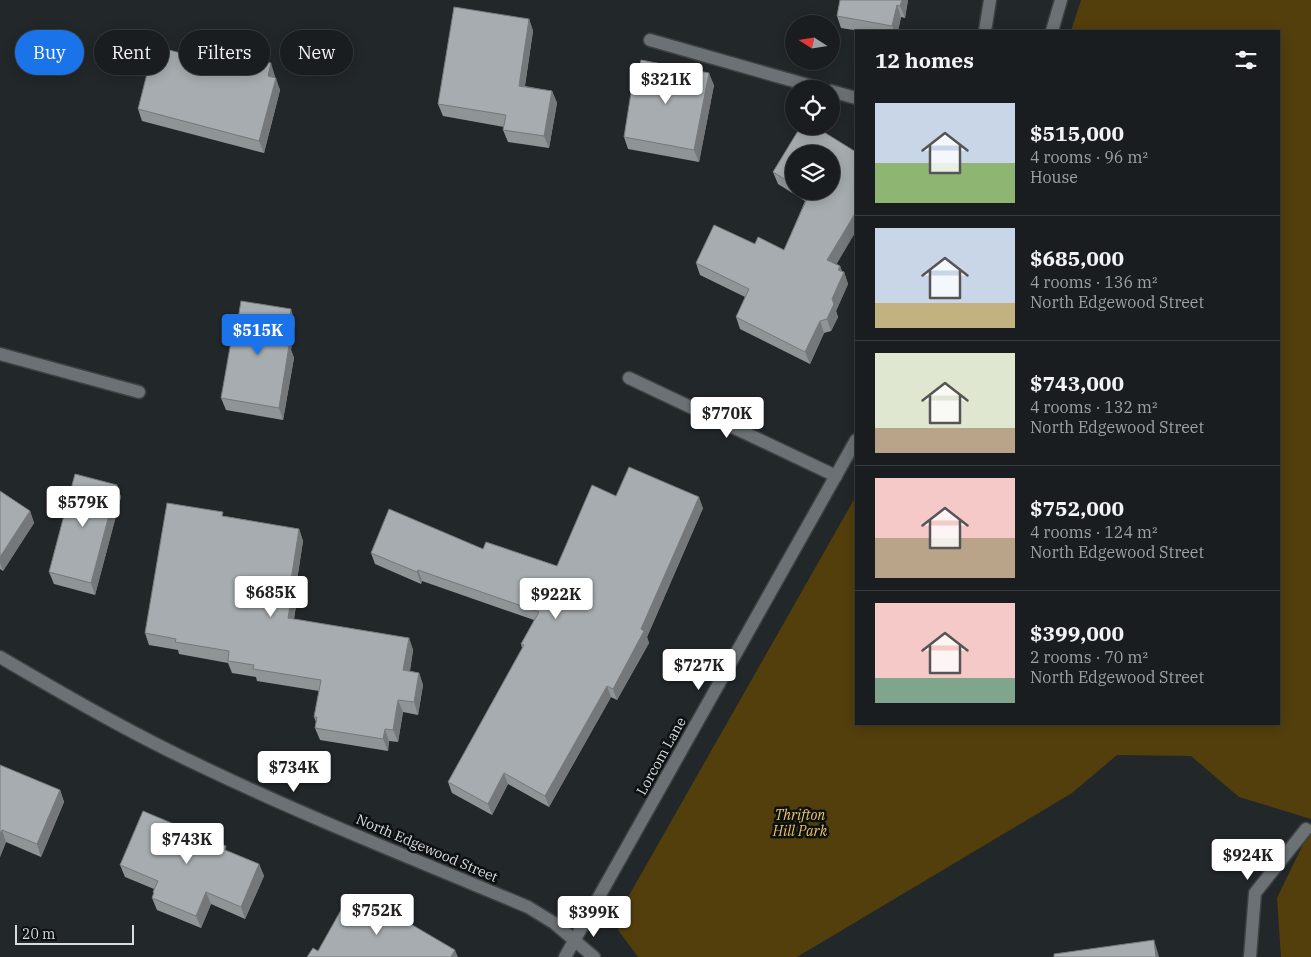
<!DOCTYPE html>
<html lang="en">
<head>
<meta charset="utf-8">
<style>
	:root { --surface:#1a1d1f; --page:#272a2c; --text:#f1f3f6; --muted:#9fa2a4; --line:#383b3d; --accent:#1a73e8 }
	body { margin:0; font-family:"IBM Plex Serif",serif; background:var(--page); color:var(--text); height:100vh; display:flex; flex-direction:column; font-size:19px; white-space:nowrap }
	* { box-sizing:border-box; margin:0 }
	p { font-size:16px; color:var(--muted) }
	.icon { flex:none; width:28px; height:28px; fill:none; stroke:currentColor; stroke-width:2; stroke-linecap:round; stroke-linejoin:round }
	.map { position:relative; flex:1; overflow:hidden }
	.details { position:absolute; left:855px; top:30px; width:425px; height:695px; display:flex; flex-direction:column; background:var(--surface); border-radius:0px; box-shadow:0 2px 12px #0003,0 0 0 1px var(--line) }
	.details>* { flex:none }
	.guide { position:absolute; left:15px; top:30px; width:475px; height:45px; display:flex; gap:10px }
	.needle { width:32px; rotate:282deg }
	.controls { position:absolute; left:785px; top:15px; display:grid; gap:10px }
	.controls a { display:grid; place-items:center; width:55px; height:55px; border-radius:50%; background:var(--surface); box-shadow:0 2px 12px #0003,0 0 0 1px var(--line); font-size:25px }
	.scale { position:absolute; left:15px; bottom:12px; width:119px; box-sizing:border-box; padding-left:5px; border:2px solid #dadddf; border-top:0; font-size:14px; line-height:18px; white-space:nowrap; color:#dadddf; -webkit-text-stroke:4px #0d1011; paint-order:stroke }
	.price { position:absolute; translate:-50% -42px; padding:0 11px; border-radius:5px; background:#fff; color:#222; font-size:16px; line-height:32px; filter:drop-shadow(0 1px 2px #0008) }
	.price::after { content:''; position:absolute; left:50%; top:30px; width:15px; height:11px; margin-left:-8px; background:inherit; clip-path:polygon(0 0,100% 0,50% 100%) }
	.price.selected { background:var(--accent); color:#fff }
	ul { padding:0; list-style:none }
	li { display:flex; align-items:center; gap:15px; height:125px; padding:0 20px }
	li+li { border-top:1px solid var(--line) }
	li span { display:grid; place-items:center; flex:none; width:140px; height:100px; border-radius:0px; color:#555 }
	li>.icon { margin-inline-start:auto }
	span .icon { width:60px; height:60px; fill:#fffc; stroke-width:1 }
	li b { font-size:21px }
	h2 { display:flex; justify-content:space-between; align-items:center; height:60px; padding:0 20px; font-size:21px }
	.tag { padding:0 18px; border-radius:22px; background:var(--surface); box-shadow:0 2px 12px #0003,0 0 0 1px var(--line); font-size:18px; line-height:45px }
	.tag.selected { background:var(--accent); color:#fff }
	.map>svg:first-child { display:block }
	.green { fill:#533f0c }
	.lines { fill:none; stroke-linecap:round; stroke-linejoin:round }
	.minor-casing { stroke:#3d4143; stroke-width:15 }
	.minor { stroke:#6b7174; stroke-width:12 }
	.wall { fill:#8f9496; fill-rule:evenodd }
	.shaded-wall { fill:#74787a }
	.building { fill:#a6acaf; stroke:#74787a }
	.labels { text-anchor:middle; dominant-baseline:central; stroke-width:5; stroke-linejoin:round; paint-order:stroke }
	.street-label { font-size:14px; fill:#dadddf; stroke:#0d1011 }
	.park-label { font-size:14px; font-style:italic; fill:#ecc464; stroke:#0d1011 }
</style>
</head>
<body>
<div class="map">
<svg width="1311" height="957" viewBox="0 0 1311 957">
	<rect width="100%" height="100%" fill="#222729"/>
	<g class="green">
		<polygon points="1081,0 1311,0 1311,819 1239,797 1191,756 1117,755 1072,793 797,957 638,957 618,930 623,906 856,496 856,724 1279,724 1279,31 1071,31"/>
		<polygon points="1311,828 1311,957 1281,957 1277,898"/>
	</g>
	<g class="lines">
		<g class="minor-casing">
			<g id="minor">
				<polyline points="985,31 990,0"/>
				<polyline points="1052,31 1061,0"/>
				<polyline points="650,40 822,89"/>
				<polyline points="831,91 856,98"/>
				<polyline points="0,354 139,392"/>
				<polyline points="629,378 836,476"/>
				<path d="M0 657C68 697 136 736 207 769 312 819 421 862 528 907L554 923 594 957"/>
				<polyline points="565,957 856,440"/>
				<polyline points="1250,957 1255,893 1306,829"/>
			</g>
		</g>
		<use href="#minor" class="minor"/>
	</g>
	<g class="wall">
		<polygon points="840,0 908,0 905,18 901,17 898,31 860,31 841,28 837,16"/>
		<polygon points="529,19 533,31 525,86 552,91 557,103 549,148 508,142 503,130 504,127 443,116 438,104"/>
		<polygon points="234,67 275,76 275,78 280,90 264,153 142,121 138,109"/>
		<polygon points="714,85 699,162 628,149 624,137"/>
		<path d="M801 126H814L856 152V231L836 264 840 266 842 272H844L848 284 836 311 838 317 831 331 824 333 810 364 740 329 736 317 745 297 700 275 696 263 714 225 755 244 758 237 784 250 805 201 778 184 773 172ZM794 154H831V191H794Z"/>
		<polygon points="295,322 291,350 294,358 283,420 226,410 221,398 235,337"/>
		<polygon points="117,485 121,497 95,595 54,584 49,572"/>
		<polygon points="0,491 30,511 34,523 3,571 0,569"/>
		<polygon points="616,496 703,508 647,637 649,643 617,700 611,697 549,807 508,784 492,815 452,793 448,782 522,648 521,644 534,620 422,581 421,584 375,564 371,553 483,549 557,566"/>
		<polygon points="224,516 299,529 303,541 294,600 296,606 294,619 409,638 413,650 410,671 419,673 423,685 418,715 403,712 398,742 389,741 388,751 320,740 315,728 316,722 314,717 319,691 257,681 256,677 232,673 228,663 179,654 178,650 149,645 145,633"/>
		<polygon points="0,765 60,790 64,802 41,857 6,842 0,857"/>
		<polygon points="228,851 259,864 264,876 245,919 211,904 201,928 157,910 152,898 154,889 125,877 120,865"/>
	</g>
	<g class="shaded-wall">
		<polygon points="902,0 908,0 905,18 900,6"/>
		<polygon points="897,5 901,17 898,31 894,31 892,26"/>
		<polygon points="529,19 533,31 523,98 519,86"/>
		<polygon points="271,63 275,76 272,88 268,76"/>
		<polygon points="709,73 714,85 699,162 694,150"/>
		<polygon points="276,78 280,90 264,153 259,141"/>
		<polygon points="552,91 557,103 549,148 544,136"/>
		<polygon points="856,212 856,231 832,272 827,260"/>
		<polygon points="840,266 843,274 844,272 848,284 836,311 838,317 831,331 827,319 838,270"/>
		<polygon points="291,309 295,322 291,350 294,358 283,420 279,408 285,345"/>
		<polygon points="820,321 824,333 810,364 805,352"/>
		<polygon points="117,485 121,497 95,595 91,583"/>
		<polygon points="699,497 703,508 647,637 649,643 617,700 613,689 641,629"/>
		<polygon points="30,511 34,523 3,571 0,563 0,557"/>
		<polygon points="299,529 303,541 294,600 296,606 292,630 288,618 289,593"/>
		<polygon points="418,570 422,581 421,584 417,572"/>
		<polygon points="409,638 413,650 408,682 403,670"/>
		<polygon points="419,673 423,685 418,715 414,702"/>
		<polygon points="607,686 611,697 549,807 545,796"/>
		<polygon points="398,700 403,712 398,742 393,730"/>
		<polygon points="385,729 389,741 388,751 383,739"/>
		<polygon points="504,773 508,784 492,815 488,804"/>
		<polygon points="60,790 64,802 41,857 37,844"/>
		<polygon points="2,830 6,842 0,857 0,834"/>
		<polygon points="259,864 264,876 245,919 241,907"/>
		<polygon points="206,892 211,904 201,928 196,916"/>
		<polygon points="1154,940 1158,953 1159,957 1156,957"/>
		<polygon points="455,950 458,957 451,957"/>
	</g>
	<g class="building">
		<polygon points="840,0 902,0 900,6 897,5 892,26 837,16"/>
		<polygon points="454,7 529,19 519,86 552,91 544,136 503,130 506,115 438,104"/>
		<polygon points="154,46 234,67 237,55 271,63 268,76 276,78 259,141 138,109"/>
		<polygon points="641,60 709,73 694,150 624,137 633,80 637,81"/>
		<polygon points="801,126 814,126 856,152 856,212 827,260 840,266 838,270 844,272 832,299 834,304 827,319 820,321 805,352 736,317 749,289 696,263 714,225 755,244 758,237 784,250 809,194 805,191 831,191 831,154 794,154 794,185 773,172"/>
		<polygon points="241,301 291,309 285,345 289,346 279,408 221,398 232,336 235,337"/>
		<polygon points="629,467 699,497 641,629 644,631 613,689 607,686 545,796 504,773 488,804 448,782 524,645 521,644 539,612 418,570 417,572 371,553 389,509 483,549 486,542 557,566 592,485 616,496"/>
		<polygon points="75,474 117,485 91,583 49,572"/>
		<polygon points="0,491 30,511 0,557"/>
		<polygon points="167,503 223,512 222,516 299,529 289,593 292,594 288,618 409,638 403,670 419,673 414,702 398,700 393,730 385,729 383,739 315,728 317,717 314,717 321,680 253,669 254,665 228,661 229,651 175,642 176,639 145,633"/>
		<polygon points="0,765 60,790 37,844 2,830 0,834"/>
		<polygon points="143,811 226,846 225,850 259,864 241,907 206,892 196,916 152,898 154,893 153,892 158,881 120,865"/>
		<polygon points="350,894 377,910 380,906 455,950 451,957 307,957 313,948 318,951"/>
		<polygon points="1154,940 1156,957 1054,957 1054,954"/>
	</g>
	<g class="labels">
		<g class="street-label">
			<text transform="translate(661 756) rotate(-61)">Lorcom Lane</text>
			<text transform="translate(427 848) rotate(23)">North Edgewood Street</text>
		</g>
		<g class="park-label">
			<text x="800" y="815">Thrifton<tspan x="800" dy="16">Hill Park</tspan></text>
		</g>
	</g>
</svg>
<div class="controls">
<a><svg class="needle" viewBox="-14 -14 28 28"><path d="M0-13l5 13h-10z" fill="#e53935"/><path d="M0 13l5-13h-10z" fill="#9fa2a4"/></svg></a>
<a><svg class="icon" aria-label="locate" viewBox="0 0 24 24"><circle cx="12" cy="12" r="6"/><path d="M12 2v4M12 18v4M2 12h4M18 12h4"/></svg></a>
<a><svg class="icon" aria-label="layers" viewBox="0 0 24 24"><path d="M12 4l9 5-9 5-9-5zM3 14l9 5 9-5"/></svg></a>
</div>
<div class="scale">20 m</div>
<b class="price" style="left:666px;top:105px">$321K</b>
<b class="price selected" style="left:258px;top:356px">$515K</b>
<b class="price" style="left:727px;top:439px">$770K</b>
<b class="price" style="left:83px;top:528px">$579K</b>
<b class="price" style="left:271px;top:618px">$685K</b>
<b class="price" style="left:556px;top:620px">$922K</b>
<b class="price" style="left:699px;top:691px">$727K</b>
<b class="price" style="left:294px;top:793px">$734K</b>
<b class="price" style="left:187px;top:865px">$743K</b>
<b class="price" style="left:1248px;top:881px">$924K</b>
<b class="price" style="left:377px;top:936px">$752K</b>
<b class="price" style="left:594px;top:938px">$399K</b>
<div class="guide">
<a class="tag selected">Buy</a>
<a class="tag">Rent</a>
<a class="tag">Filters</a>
<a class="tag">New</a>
</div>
<section class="details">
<h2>12 homes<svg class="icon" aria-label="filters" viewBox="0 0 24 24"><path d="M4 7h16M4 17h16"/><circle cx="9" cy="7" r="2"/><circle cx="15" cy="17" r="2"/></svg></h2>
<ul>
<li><span style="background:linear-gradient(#c9d6e8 60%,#8fb573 0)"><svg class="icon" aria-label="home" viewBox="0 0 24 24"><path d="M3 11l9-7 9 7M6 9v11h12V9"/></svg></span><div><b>$515,000</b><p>4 rooms · 96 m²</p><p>House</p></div></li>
<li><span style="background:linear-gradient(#c9d6e8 75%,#c2b280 0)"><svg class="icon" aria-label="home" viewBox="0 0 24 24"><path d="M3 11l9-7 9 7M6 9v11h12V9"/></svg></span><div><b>$685,000</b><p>4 rooms · 136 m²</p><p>North Edgewood Street</p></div></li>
<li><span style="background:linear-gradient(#dfe7d0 75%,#b9a48a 0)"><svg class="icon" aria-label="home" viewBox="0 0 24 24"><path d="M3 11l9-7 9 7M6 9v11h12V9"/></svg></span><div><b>$743,000</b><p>4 rooms · 132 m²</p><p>North Edgewood Street</p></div></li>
<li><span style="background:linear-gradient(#f6c9c9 60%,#b9a48a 0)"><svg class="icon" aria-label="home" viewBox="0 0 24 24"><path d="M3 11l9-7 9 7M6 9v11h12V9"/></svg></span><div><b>$752,000</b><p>4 rooms · 124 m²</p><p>North Edgewood Street</p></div></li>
<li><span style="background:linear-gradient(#f6c9c9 75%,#7fa58c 0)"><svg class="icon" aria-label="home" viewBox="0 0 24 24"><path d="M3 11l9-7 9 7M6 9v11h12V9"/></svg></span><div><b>$399,000</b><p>2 rooms · 70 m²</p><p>North Edgewood Street</p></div></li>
</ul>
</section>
</div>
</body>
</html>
